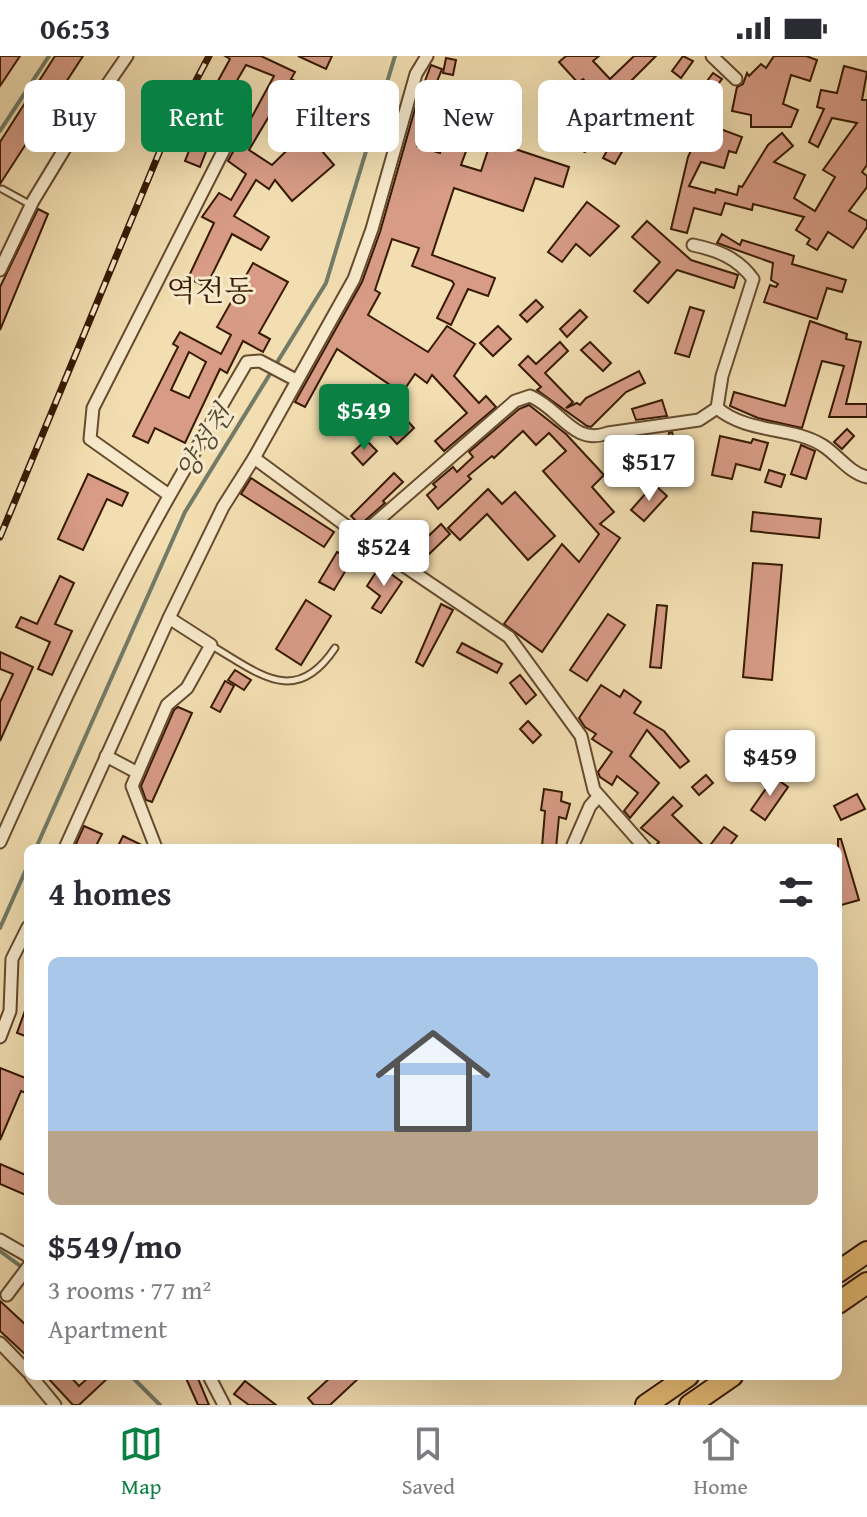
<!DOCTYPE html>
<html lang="en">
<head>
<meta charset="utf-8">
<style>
	:root { --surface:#fff; --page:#f7f7f7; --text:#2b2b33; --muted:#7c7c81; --line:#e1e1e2; --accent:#0b8043 }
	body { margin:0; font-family:"Gentium Book Plus","Noto Serif KR",serif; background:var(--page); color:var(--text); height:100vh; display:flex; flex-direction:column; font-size:30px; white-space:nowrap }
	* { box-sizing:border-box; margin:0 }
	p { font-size:26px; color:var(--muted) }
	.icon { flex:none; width:44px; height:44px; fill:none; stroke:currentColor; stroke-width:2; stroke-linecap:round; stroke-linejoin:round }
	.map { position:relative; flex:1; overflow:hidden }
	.panel { position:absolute; left:24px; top:788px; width:818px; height:536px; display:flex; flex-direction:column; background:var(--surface); border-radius:12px; box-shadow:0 8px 32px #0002 }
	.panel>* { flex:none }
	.hud { position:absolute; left:24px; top:24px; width:820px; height:72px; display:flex; gap:16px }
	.price { position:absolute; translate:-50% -68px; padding:0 18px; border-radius:8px; background:#fff; color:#222; font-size:26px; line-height:52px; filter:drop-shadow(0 2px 4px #0008) }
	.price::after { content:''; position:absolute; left:50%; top:48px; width:24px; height:18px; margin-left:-12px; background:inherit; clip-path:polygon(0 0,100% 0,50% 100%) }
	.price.active { background:var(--accent); color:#fff }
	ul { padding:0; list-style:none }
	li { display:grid; align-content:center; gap:16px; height:424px; padding:0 24px }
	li+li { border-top:2px solid var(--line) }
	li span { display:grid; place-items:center; height:248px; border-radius:12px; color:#555 }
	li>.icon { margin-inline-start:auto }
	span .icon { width:144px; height:144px; fill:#fffc; stroke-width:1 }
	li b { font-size:34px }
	h2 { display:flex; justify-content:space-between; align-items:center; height:96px; padding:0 24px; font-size:34px }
	.chip { padding:0 28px; border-radius:12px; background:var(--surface); box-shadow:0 8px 32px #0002; font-size:28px; line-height:72px }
	.chip.active { background:var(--accent); color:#fff }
	.status { display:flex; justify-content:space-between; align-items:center; height:56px; padding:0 40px; background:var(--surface); direction:ltr }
	.status svg { height:22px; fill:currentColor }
	.tab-bar { display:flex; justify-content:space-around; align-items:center; height:112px; border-top:2px solid var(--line); background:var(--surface); font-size:22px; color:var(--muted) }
	.tab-bar a { display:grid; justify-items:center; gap:4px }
	.tab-bar .active { color:var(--accent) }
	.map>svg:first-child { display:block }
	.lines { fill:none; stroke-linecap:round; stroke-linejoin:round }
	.stream { stroke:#737b68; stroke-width:4 }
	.building { fill:#d79b86; stroke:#371a02; stroke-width:2; fill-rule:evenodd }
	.lane-casing { stroke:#664b2e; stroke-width:9 }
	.street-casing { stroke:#664b2e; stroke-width:15 }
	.highway-casing { stroke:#371a02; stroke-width:24 }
	.lane { stroke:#f7eacc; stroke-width:5 }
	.street { stroke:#f7eacc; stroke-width:11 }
	.highway { stroke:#e9bf78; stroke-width:20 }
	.rail-casing { stroke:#371a02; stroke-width:7 }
	.rail { stroke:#f7eacc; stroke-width:4; stroke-dasharray:12; stroke-linecap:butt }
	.labels { text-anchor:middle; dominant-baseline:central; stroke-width:6; stroke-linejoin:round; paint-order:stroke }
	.water-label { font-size:28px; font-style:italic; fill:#554b35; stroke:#f7eacc }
	.quarter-label { font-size:30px; fill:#371a02; stroke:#f7eacc }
</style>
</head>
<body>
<div class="status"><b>06:53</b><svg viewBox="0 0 49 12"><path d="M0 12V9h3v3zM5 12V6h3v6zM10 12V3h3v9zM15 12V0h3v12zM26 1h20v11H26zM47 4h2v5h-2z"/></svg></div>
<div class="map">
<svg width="867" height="1349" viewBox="0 0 867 1349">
	<rect width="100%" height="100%" fill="#f2deb1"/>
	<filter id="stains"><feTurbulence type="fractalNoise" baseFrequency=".0025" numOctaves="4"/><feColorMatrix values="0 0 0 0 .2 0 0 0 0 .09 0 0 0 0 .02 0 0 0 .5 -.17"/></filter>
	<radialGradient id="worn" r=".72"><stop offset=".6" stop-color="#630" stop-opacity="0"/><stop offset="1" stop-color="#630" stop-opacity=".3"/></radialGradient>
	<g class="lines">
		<g class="stream">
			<polyline points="0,75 49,0"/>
			<polyline points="36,792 185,456 326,227 395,0"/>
			<polyline points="0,872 28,809"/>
			<polyline points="0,1195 23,1212"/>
			<polyline points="131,1320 160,1349"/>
		</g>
	</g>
	<g class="building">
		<polygon points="0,0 20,0 0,30"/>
		<polygon points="55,0 83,0 0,128 0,86"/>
		<polygon points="225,0 261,0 295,16 291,23 308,32 301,44 284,35 249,94 272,109 315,67 326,78 316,88 334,109 292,145 275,124 269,133 256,124 234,160 269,181 261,194 232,178 206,231 188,222 214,167 202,161 219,137 231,144 246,118 228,105 274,20 246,9 228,40 200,111 185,105 213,34 230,3"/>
		<polygon points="298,0 332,0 326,13"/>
		<polygon points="566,0 599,0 593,5 610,23 634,0 656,0 626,30 628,33 614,48 589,25 587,27 583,23 578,27 559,6"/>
		<polygon points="683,0 693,5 681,22 672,15"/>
		<polygon points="774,0 806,0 817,4 810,25 791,19 783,48 798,54 791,71 751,71 751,59 732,55 737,31 743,28 747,17 749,20 761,8 766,12"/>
		<polygon points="446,2 456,4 453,19 443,17"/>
		<polygon points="431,9 442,13 432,38 417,90 440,97 446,79 449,80 463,26 475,29 460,84 469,87 461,109 481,115 491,85 569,111 563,131 535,122 523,155 454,132 432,199 495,222 488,240 468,233 451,269 437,262 454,228 452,225 412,210 419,192 392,183 375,234 380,237 368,259 428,296 447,270 475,288 454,320 479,347 486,340 496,351 444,395 435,385 467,357 432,319 427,327 415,318 402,337 337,293 305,351 295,346 362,226 380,176 417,46"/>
		<polygon points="844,10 867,16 862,44 867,44 867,109 862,116 867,120 867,131 849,155 867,165 867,171 853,192 828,176 817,194 807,188 810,183 796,174 804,161 753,148 752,154 725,147 721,159 694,152 687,177 671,173 688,101 705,64 679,50 687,35 696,40 713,17 722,23 701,51 721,60 715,71 742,81 736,97 729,95 724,112 701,106 689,130 715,137 716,133 737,139 739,130 742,131 768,89 782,77 793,90 774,106 805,119 794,142 815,155 835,121 823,114 857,67 832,62 818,91 809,86 824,53 817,51 821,34 837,37"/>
		<polygon points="346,36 356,40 344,74 334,70"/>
		<polygon points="571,46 603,58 634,75 615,108 603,102 615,80 594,72 585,96 556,85"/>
		<polygon points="587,146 619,170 590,200 576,188 562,206 548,196"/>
		<polygon points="38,153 48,158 0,274 0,231"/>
		<polygon points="647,165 691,204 738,219 734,232 677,214 648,247 634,235 660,206 632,181"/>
		<polygon points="722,178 740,189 742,184 794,200 792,208 846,224 842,236 827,232 817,263 764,246 770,229 776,231 778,228 771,224 773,207 717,187"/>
		<path d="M253 207 288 226 259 277 270 283 263 296 243 285 227 317 220 313 185 387 155 372 148 387 133 380 178 291 173 288 180 276 221 298 231 279 217 271ZM189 296 206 306 189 342 171 334Z"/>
		<polygon points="536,244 543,251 527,266 520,259"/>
		<polygon points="690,251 704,255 689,301 675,297"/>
		<polygon points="580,254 587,261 567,281 560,273"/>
		<polygon points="810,265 847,278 846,283 861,286 846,348 867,348 867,361 829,361 844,310 822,305 802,372 758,362 730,350 734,336 785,350"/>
		<polygon points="498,270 511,283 493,300 480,287"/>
		<polygon points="560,286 568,295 545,317 573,346 566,352 577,347 580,349 586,342 639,315 645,327 626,336 591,371 587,370 537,334 541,331 519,309 528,300 536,308"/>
		<polygon points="590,286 611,307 603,315 581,294"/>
		<polygon points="662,344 667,360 636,364 632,353"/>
		<polygon points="529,349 566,378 604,419 592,431 614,456 600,468 620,482 542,596 504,568 562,488 579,506 599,478 543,415 566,395 549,377 536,389 523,375 494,402 492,400 468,420 471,423 438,453 427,439 436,431 433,428 453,411 457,416 473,401 469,396 519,353"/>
		<polygon points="404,361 414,372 397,388 387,377"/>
		<polygon points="847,373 854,380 842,393 834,386"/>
		<polygon points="672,376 675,387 685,388 681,423 664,421 669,377"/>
		<polygon points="720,380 751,387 753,383 768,387 760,414 736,408 732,423 712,419"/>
		<polygon points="366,384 377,395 363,409 352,397"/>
		<polygon points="801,389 815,395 806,423 791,418"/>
		<polygon points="769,414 785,419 781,431 765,426"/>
		<polygon points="394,417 403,426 383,445 385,447 360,469 351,460"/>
		<polygon points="88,418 128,437 122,450 107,443 83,494 58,483"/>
		<polygon points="251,422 334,476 324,491 241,438"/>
		<polygon points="654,428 667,440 644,465 631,454"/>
		<polygon points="488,433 502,448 515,436 555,480 528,504 487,458 460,484 448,472"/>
		<polygon points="753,456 821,463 819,482 751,475"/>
		<polygon points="441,468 450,478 425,502 416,492"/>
		<polygon points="385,470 410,489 403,499 375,478"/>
		<polygon points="337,496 352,504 334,534 319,526"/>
		<polygon points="753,507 782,509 772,624 743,621"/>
		<polygon points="380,510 402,526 381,557 372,552 380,540 367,530"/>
		<polygon points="60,520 74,527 55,568 72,575 52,619 38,613 50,586 16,571 21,561 37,568"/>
		<polygon points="306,544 331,560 301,609 276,593"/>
		<polygon points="441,548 453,554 423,610 416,606"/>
		<polygon points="657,549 667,550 661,612 650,611"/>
		<polygon points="608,558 625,569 587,625 570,614"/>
		<polygon points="462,587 502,608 497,617 457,596"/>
		<polygon points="0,596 33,611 0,685 0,646 13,618 0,613"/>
		<polygon points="235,614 251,624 244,634 228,624"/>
		<polygon points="520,619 536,639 526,648 510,627"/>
		<polygon points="225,625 234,630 220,656 211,651"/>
		<polygon points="601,629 620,641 624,634 641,646 634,657 664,675 689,705 680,712 647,674 630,700 659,727 630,762 624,755 638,737 617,720 612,729 600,721 598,716 612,696 592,683 596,678 585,671 579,662"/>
		<polygon points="178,651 192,657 152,746 146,744 141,730 174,654"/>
		<polygon points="528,665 541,679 533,687 520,673"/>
		<polygon points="706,719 713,727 699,739 692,731"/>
		<polygon points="774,721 788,731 765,764 751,754"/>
		<polygon points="544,733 562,736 561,745 570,748 566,763 559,761 556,792 542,791 545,755 541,754"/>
		<polygon points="857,738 865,753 841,764 834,750"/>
		<polygon points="673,741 682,750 672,759 706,792 653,792 659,786 641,772"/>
		<polygon points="84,770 102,778 95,792 74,792"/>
		<polygon points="724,771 737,780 728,792 708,792"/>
		<polygon points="123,780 146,791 147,792 117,792"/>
		<polygon points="838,783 841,783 859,844 838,850"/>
		<polygon points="27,949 28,949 28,981 17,977"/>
		<polygon points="0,1012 28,1023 28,1038 21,1035 0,1084"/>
		<polygon points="0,1108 28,1120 28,1140 0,1128"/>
		<polygon points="0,1245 28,1271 28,1301 0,1275"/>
		<polygon points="46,1320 70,1320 79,1330 90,1320 110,1320 79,1349 73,1349"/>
		<polygon points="185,1320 197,1320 209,1349 198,1349"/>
		<polygon points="332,1320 361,1320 330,1349 314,1349 308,1342"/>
		<polygon points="245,1325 276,1349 249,1349 234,1338"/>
	</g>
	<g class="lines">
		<g class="lane-casing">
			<g id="lane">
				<polyline points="57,47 82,64"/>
				<polyline points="2,133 31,149"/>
				<path d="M212 590C259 617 295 652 335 592"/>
			</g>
		</g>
		<g class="street-casing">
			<g id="street">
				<polyline points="712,0 736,23"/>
				<polyline points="0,214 33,145 76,74 127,0"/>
				<path d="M717 352C748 378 791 370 822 389 837 398 849 417 867 421"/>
				<polyline points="254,402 360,480 509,581 581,680 594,734 645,792"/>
				<polyline points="169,439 90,383 93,352 239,64"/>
				<path d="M360 480 515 345 530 340C561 353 573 390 608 377L699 364 717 352 722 320 753 223C738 202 717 194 693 189"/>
				<polyline points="106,700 136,716"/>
				<path d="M0 786C53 668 107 550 171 437 196 393 222 349 247 306L260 305 296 324"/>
				<polyline points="573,789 590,750 598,741"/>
				<polyline points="65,792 169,562 223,451 254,402 354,223 372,173 416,18 427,0"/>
				<polyline points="156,792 132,730 167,649 187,632 211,589 169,562"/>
				<polyline points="0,981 10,955 12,903 28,871"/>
				<polyline points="0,1184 28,1200"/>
				<polyline points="7,1239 28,1211"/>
				<polyline points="0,1287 28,1316"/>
				<polyline points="31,1320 55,1349"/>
				<polyline points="209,1320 224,1349"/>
			</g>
		</g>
		<g class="highway-casing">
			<g id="highway">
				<polyline points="838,1216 867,1196"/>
				<polyline points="838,1247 867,1227"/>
				<polyline points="646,1349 688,1320"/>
				<polyline points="690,1349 732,1320"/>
			</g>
		</g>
		<use href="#lane" class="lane"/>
		<use href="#street" class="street"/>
		<use href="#highway" class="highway"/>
		<g class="rail-casing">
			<polyline id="rail" points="0,481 164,85 209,0"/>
		</g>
		<use href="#rail" class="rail"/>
	</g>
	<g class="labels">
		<g class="water-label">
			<text transform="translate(204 386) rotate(-58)">양성천</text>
		</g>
		<g class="quarter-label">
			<text x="210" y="234">역전동</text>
		</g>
	</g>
	<rect width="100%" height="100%" filter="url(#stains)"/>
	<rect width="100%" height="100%" fill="url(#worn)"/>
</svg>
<b class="price active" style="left:364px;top:396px">$549</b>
<b class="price" style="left:649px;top:447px">$517</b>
<b class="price" style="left:384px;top:532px">$524</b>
<b class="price" style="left:770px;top:742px">$459</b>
<div class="hud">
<a class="chip">Buy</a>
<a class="chip active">Rent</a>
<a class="chip">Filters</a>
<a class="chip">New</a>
<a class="chip">Apartment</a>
</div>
<section class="panel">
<h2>4 homes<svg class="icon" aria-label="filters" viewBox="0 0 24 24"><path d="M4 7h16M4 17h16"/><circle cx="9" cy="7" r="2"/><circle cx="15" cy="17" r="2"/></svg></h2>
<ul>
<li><span style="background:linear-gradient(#a9c7e8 70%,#b9a48a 0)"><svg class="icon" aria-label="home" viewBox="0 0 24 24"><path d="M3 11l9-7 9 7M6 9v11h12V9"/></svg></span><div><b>$549/mo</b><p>3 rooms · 77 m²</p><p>Apartment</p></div></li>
</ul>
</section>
</div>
<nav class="tab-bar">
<a class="active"><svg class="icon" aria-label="map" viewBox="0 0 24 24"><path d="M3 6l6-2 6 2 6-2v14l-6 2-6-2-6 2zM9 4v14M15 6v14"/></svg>Map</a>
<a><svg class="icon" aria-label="saved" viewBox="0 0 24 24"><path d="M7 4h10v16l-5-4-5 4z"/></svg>Saved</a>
<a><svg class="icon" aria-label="home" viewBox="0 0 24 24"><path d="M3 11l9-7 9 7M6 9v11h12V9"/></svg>Home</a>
</nav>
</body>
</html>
